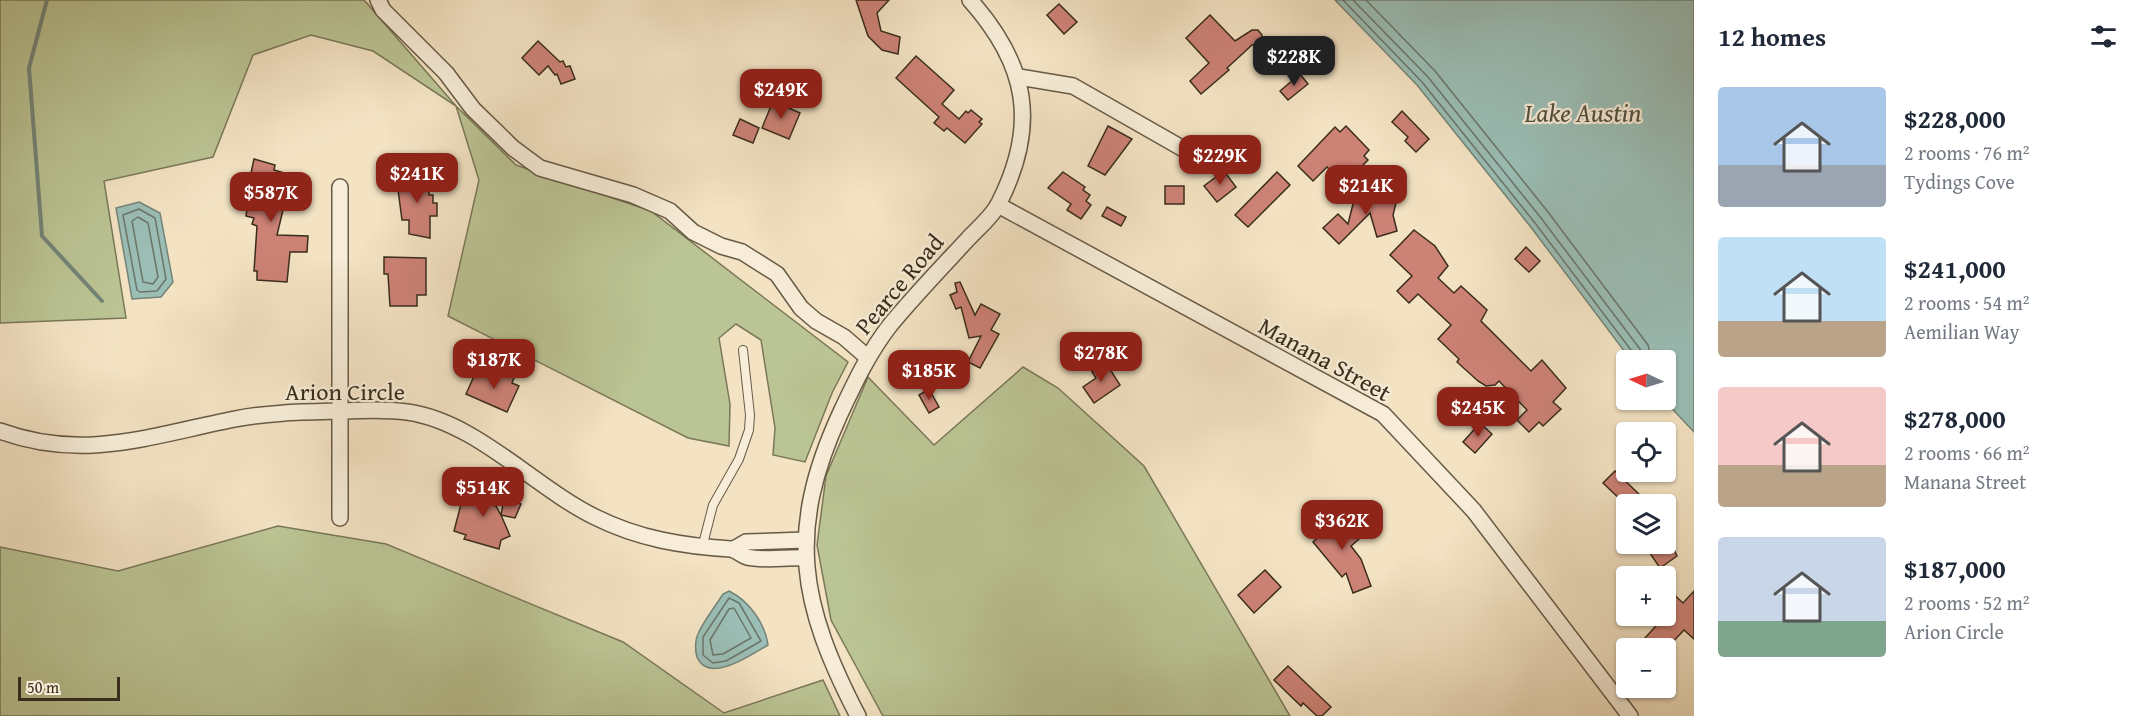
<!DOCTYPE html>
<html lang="en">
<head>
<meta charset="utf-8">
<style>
	:root { --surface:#fff; --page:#f6f6f7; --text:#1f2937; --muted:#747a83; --accent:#8f2418 }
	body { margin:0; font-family:"Gentium Book Plus",serif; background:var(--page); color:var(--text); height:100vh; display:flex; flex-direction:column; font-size:22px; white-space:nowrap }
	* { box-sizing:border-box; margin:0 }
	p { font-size:20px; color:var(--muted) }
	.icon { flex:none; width:33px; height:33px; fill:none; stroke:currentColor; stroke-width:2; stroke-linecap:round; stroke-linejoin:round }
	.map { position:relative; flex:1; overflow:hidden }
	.side { display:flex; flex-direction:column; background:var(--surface); width:450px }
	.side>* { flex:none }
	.needle { width:39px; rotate:274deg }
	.buttons { position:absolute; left:1616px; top:350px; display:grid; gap:12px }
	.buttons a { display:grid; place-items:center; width:60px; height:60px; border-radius:6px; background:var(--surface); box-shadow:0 2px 4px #0004; font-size:30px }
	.scale { position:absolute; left:18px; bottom:15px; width:102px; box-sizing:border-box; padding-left:6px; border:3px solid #3a2d1c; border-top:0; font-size:16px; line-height:21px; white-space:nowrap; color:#3a2d1c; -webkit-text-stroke:4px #f7edd8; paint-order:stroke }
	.price { position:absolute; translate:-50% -51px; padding:0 14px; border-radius:12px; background:var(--accent); color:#fff; font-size:20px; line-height:39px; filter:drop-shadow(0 2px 3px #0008) }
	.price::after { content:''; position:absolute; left:50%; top:36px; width:18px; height:14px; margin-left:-9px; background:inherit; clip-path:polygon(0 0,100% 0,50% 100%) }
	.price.on { background:#222; color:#fff }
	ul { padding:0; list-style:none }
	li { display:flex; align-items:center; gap:18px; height:150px; padding:0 24px }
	li span { display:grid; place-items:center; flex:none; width:168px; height:120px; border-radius:6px; color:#555 }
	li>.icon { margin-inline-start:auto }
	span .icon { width:72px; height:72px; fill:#fffc; stroke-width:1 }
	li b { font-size:26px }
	h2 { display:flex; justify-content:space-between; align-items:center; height:72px; padding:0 24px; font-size:26px }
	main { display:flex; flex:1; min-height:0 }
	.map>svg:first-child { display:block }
	.green { fill:#bbc494; stroke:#7a7858; stroke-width:1.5 }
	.water { fill:#9bbeb6; stroke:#748478; stroke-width:1.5 }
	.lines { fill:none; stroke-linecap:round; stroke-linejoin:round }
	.shore { stroke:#6a7669; stroke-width:1.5 }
	.stream { stroke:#748478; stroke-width:4 }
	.building { fill:#cd8276; stroke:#3a2d1c; stroke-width:1.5 }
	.service-casing { stroke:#685a46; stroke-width:10 }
	.minor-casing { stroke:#685a46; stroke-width:18 }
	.service { stroke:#f7edd8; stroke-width:8 }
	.minor { stroke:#f7edd8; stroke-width:15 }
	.labels { text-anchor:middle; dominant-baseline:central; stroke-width:4.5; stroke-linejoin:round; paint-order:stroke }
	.street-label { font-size:24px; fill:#3a2d1c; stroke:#f7edd8 }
	.water-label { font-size:26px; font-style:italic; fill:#525142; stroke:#f7edd8 }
</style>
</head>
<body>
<main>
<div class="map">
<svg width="1694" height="716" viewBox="0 0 1694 716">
	<rect width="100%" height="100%" fill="#f3e3c3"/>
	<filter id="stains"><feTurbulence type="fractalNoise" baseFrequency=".00333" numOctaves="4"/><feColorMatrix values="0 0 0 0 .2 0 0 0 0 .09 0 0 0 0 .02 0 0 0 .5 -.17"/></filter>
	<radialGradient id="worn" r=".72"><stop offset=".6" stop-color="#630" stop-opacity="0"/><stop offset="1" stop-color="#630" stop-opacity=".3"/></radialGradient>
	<g class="green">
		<polygon points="0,0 364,0 456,106 516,165 651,211 848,362 832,393 805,462 773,455 775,428 761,340 736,324 719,338 730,404 729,446 688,438 448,316 479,180 456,106 373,51 311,35 253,55 213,157 104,181 126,318 0,323"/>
		<polygon points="1023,367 1058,388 1144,466 1290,716 883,716 831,620 817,545 826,476 868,377 934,445"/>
		<polygon points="278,526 386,544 623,642 724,713 823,680 840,716 0,716 0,547 118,571"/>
	</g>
	<g class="water">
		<polygon points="1335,0 1694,0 1694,432 1663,399 1665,360 1631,360 1530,226 1417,85"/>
		<polygon points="139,202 160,213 173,282 161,297 132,299 116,208"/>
		<path d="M729 591C749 601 765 623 768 645 752 654 709 685 697 657 695 651 695 640 698 634 704 620 715 607 723 594Z"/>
	</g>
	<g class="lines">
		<g class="shore">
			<polyline points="1343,0 1422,82 1535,223 1634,354 1635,360"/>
			<polyline points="1353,0 1428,77 1541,218 1640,349 1643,360"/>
			<polyline points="1366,0 1435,71 1548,212 1648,345 1652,360"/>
			<polygon points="139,209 155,218 166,279 157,291 140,292 137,290 123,215"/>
			<polygon points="138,217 148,223 158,277 153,284 143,282 132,221"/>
			<polygon points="729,598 739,603 761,641 726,661 713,663 703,655 703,637"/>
			<polygon points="734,608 751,638 723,654 713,655 710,640 729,609"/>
		</g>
		<polyline class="stream" points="47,0 29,68 42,236 102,301"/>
	</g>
	<g class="building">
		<polygon points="856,0 889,0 877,13 881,31 900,37 898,54 882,50 868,36"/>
		<polygon points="1059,4 1077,22 1064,34 1047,15"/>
		<polygon points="1210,15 1235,41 1252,30 1258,30 1262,35 1262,40 1257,45 1252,45 1227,68 1229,70 1201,94 1190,81 1209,63 1186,38"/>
		<polygon points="538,41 560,62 563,61 566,67 570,66 575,79 561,84 557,74 555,75 548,66 539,75 522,58"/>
		<polygon points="916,56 954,90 942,104 959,119 966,111 968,113 971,110 982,119 979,122 982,124 965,143 947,128 944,131 934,123 939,117 896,78"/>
		<polygon points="1300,74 1308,84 1288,100 1280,91"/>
		<polygon points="773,101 800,113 789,139 762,128"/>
		<polygon points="1402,111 1429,139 1416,152 1405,141 1408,137 1392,122"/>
		<polygon points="740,119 759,128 753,143 733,135"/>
		<polygon points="1108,126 1132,139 1105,175 1088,166"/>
		<polygon points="1346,126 1369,150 1364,156 1368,160 1344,184 1327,167 1313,181 1298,166 1335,127 1340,132"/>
		<polygon points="254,159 275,165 274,170 291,175 281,209 283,210 277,235 308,236 307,252 290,252 287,282 257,280 257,271 254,271 257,226 252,224 254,218 246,216 248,202 245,201"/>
		<polygon points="1224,171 1236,187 1217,202 1204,186"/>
		<polygon points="1063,172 1085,187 1083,190 1090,195 1086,201 1091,205 1081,219 1067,210 1071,204 1048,188"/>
		<polygon points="1277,172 1290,185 1248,227 1235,215"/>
		<polygon points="411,173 429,173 429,195 433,195 433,203 437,203 437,216 430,216 430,238 409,234 409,220 402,220 397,182 411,182"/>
		<rect x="1165" y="186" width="19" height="18"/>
		<polygon points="1356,192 1372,196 1385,192 1396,203 1393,215 1397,231 1377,237 1370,213 1339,244 1323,228 1338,214 1348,224"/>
		<polygon points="1107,207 1126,217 1121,226 1102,216"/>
		<polygon points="1414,230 1435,246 1448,266 1438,278 1454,293 1461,286 1487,310 1481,321 1531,371 1542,360 1566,388 1553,402 1561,409 1543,426 1539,422 1529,432 1517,420 1527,410 1499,381 1495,385 1486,386 1478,381 1457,362 1459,359 1438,339 1451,325 1418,294 1409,303 1397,291 1412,276 1390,255"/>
		<polygon points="1526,247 1540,261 1529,272 1515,259"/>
		<polygon points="384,257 426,258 426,295 417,295 417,306 390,306 388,274 384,274"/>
		<polygon points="960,282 975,315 981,304 1000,314 991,330 999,334 980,368 968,362 981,336 969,338 961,307 956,309 950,295 957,292 955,283"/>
		<polygon points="1106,363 1120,385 1094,403 1083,387 1096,378 1092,372"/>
		<polygon points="481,371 498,377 500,372 514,378 512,383 519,386 507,412 466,394 475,374 479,375"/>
		<polygon points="929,389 939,407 929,413 919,395"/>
		<polygon points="1480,423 1492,434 1475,453 1463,442"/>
		<polygon points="1615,471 1643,498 1636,504 1625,504 1603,483"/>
		<polygon points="467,481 484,486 479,502 496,506 501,515 504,499 521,504 515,518 501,515 510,536 501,540 499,549 464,539 466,535 454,531"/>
		<polygon points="1321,517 1339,530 1352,519 1365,534 1351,546 1361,559 1371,586 1353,593 1346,573 1342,577 1313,542 1317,538 1310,534"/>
		<polygon points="1643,543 1671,543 1677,556 1660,568"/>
		<polygon points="1265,570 1281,587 1254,613 1238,595"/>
		<polygon points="1665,586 1683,603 1694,591 1694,639 1684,630 1667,648 1655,648 1645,638 1665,616"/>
		<polygon points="1288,666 1331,707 1322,716 1317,716 1303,703 1301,706 1274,680"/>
	</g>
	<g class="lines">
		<g class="service-casing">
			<polyline id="service" points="702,548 713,505 739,459 749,430 750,415 743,350"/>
		</g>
		<g class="minor-casing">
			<g id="minor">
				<polyline points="378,0 383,10 446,73 473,109 513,148 540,168 633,195 670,211 693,232 721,246 742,252 777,274 801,308 816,321 844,337 867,357"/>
				<polyline points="1019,77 1073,86 1194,155"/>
				<polyline points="998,205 1383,414 1474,511 1630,716"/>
				<path d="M0 431C84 462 153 435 235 419 271 412 307 412 343 411 365 410 386 409 407 412 475 421 534 487 595 517 639 539 683 546 731 549 737 550 741 555 747 557 764 561 787 557 806 558"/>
				<polyline points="340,518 340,187"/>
				<polyline points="734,549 746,542 805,540"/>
				<path d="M858 716C800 604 786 532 840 414 855 382 869 352 891 324 915 295 941 268 967 240 977 229 993 216 999 203 1039 124 1027 64 970 0"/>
			</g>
		</g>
		<use href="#service" class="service"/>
		<use href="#minor" class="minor"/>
	</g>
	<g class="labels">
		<g class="street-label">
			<text transform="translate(899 284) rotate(-50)">Pearce Road</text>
			<text transform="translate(1325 359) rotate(29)">Manana Street</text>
			<text x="345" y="391">Arion Circle</text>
		</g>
		<g class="water-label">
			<text x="1583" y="112">Lake Austin</text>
		</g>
	</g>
	<rect width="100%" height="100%" filter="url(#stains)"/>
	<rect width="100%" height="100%" fill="url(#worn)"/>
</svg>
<div class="buttons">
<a><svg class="needle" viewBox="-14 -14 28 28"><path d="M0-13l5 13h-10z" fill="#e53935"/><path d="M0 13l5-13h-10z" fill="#747a83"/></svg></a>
<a><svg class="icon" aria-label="locate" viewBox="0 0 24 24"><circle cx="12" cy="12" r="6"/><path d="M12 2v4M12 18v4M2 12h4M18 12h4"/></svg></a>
<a><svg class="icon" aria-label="layers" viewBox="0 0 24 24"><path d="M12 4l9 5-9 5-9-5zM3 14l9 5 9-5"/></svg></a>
<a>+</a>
<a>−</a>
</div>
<div class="scale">50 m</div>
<b class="price on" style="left:1294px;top:87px">$228K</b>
<b class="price" style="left:781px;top:120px">$249K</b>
<b class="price" style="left:1220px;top:186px">$229K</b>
<b class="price" style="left:417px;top:204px">$241K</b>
<b class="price" style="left:1366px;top:216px">$214K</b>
<b class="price" style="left:271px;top:223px">$587K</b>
<b class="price" style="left:1101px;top:383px">$278K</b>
<b class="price" style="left:494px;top:390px">$187K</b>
<b class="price" style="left:929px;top:401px">$185K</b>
<b class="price" style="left:1478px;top:438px">$245K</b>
<b class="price" style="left:483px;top:518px">$514K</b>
<b class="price" style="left:1342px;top:551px">$362K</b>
</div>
<section class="side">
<h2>12 homes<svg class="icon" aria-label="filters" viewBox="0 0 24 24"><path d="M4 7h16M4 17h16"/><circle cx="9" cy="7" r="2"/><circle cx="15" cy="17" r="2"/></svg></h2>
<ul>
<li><span style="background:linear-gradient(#a9c7e8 65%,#9aa5b1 0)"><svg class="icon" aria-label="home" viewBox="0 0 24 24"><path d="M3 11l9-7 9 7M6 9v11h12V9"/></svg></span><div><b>$228,000</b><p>2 rooms · 76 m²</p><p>Tydings Cove</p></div></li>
<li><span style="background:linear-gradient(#bfe0f5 70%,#b9a48a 0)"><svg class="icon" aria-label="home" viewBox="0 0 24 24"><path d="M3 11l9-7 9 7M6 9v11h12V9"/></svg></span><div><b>$241,000</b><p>2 rooms · 54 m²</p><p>Aemilian Way</p></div></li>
<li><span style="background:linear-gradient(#f6c9c9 65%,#b9a48a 0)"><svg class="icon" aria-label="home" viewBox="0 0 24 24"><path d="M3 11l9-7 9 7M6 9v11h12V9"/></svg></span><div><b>$278,000</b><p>2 rooms · 66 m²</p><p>Manana Street</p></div></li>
<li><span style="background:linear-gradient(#c9d6e8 70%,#7fa58c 0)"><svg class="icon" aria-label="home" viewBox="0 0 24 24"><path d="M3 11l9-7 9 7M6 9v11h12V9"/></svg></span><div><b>$187,000</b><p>2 rooms · 52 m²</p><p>Arion Circle</p></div></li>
</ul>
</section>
</main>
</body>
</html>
